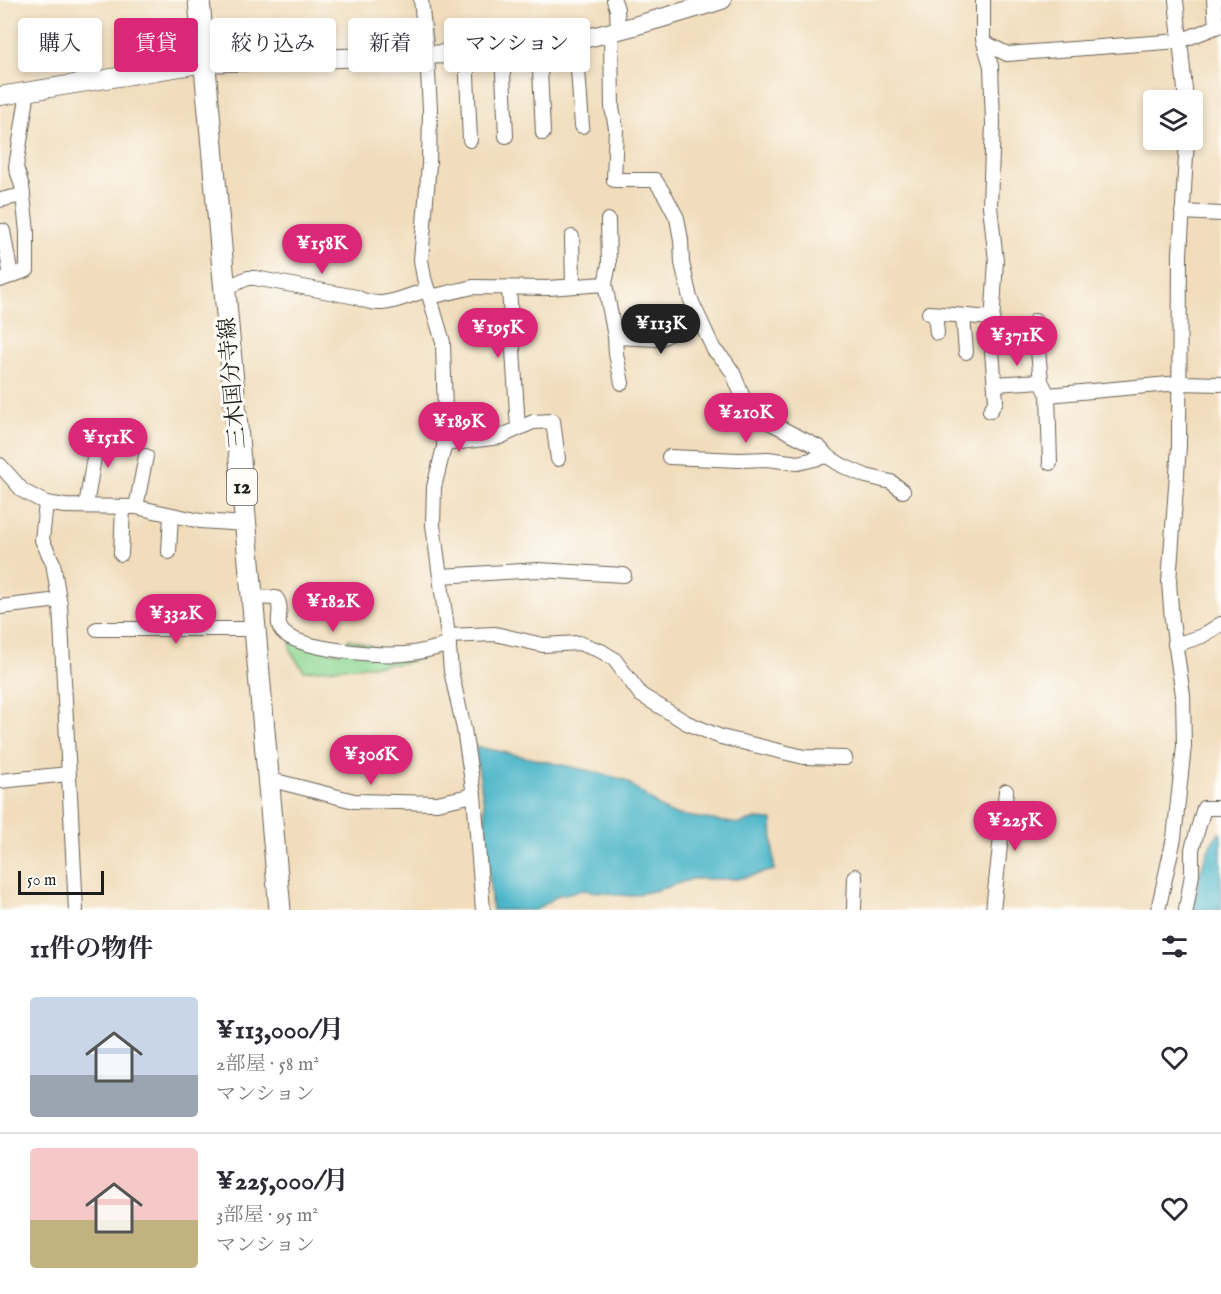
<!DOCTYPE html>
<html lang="ja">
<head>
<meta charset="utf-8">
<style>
	:root { --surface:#fff; --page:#f2f2f3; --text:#2b2b33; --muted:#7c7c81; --line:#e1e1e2; --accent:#db2777 }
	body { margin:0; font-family:"IM FELL English","Noto Serif JP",serif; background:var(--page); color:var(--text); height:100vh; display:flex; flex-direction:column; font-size:22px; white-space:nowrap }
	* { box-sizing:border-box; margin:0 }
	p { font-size:20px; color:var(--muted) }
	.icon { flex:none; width:33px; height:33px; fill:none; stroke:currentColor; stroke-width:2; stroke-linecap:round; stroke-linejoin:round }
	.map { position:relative; height:910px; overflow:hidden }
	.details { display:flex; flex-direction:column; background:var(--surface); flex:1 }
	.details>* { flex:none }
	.guide { position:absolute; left:18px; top:18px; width:600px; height:54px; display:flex; gap:12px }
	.tools { position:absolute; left:1143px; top:90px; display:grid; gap:12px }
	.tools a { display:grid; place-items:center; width:60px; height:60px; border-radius:6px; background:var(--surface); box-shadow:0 3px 9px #0003; font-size:30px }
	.scale { position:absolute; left:18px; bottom:15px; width:86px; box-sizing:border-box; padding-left:6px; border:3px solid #1c1c1c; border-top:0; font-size:16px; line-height:21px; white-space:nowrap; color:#1c1c1c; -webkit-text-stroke:4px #fdfcf7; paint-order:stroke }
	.price { position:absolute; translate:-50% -51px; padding:0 14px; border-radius:21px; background:var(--accent); color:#fff; font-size:20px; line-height:39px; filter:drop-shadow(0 2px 3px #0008) }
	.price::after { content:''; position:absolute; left:50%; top:36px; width:18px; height:14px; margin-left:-9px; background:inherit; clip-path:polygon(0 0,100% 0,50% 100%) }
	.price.on { background:#222; color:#fff }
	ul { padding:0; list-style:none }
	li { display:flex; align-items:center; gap:18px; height:150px; padding:0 30px }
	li+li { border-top:2px solid var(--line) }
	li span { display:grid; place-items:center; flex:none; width:168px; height:120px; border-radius:6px; color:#555 }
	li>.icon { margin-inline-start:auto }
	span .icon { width:72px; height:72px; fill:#fffc; stroke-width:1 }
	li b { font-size:26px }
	h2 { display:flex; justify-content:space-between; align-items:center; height:72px; padding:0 30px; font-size:26px }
	.pill { padding:0 21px; border-radius:6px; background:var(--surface); box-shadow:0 3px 9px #0003; font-size:21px; line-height:54px }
	.pill.on { background:var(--accent); color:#fff }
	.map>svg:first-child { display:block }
	.green { fill:#8fd793; stroke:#567a58; stroke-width:1.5 }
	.water { fill:#4bb5c8; stroke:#346872; stroke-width:1.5 }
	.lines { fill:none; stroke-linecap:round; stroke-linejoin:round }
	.street-casing { stroke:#676054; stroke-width:16 }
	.secondary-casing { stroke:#676054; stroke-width:20 }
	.primary-casing { stroke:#676054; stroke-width:23 }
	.street { stroke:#fff; stroke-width:14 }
	.secondary { stroke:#fff; stroke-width:18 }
	.primary { stroke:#fff; stroke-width:21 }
	.labels { text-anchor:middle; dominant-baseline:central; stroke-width:6; stroke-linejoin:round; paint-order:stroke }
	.shield { fill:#fdfcf7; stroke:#605f5e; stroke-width:1.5 }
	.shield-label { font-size:21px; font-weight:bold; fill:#1c1c1c }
	.street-label { font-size:22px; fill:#1c1c1c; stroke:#fdfcf7 }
</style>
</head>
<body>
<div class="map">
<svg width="1221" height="910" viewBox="0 0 1221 910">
	<rect width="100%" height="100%" fill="#fdfcf7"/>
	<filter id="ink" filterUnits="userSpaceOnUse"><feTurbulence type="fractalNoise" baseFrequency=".0167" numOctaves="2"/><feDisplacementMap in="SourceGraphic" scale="12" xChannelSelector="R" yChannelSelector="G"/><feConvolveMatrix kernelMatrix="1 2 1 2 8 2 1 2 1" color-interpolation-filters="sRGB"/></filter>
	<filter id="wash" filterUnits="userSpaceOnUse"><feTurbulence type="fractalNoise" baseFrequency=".008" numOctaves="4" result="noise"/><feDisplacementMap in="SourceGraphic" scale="24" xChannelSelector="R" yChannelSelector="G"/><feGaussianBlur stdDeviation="1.35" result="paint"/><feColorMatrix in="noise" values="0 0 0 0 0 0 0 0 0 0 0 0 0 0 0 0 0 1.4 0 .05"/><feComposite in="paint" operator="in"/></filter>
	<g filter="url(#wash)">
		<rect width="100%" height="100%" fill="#f1ddbc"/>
		<polygon class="green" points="349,639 392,652 422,658 405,663 304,671 291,652 290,641 339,653"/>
		<g class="water">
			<polygon points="475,746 595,772 625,780 664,810 673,814 739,824 756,819 772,820 774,870 737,879 692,879 658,890 629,896 584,890 559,895 536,910 492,910 484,806"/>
			<path d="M1221 832V910H1193C1197 888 1203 846 1221 832Z"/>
		</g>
	</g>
	<g filter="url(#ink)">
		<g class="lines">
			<g class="street-casing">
				<g id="street">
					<polyline points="421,0 427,55 430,109 429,164 421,260 424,278 443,342 445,415 444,447 434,487 433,525 448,636 451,671 464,729 474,795 483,910"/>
					<polyline points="614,0 617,9 618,30"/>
					<polyline points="983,0 983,39 991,66 993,123 990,206 996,261 991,339 996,401 990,411"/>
					<polyline points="1176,0 1186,100"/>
					<polyline points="1214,0 1216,26"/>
					<polyline points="611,32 612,108 616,128 614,180 655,180 666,197 677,218 681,240 682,263 690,298 714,350 725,361 733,373 746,405 767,421 820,448 827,456 843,466 866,476 891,482 903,491"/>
					<polyline points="576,41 582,126"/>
					<polyline points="985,43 1007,54 1180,41 1221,25"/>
					<polyline points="539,48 543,133"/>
					<polyline points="502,52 506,136"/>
					<polyline points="466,54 470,140"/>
					<polyline points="0,200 23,195"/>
					<polyline points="1182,212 1221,214"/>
					<polyline points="608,220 609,264 605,284 615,337 616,354 622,383"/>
					<polyline points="3,231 11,276"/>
					<polyline points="572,237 573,286"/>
					<polyline points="0,280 27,270 27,232 22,186 16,167 28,91"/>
					<path d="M225 288 248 278H255L356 297C383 311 401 297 428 290"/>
					<polyline points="509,288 518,428"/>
					<polyline points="430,297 473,287 548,288 605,284"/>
					<polyline points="929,313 992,318"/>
					<polyline points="935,314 937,333"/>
					<polyline points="963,316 966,352"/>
					<polyline points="1035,321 1041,381 1048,395 1050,463"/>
					<polyline points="615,337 660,339 676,330 701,324"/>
					<polyline points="996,384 1041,381"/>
					<polyline points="1048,395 1180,383 1221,384"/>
					<polyline points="444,444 500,437 533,422 553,421 558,459"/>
					<polyline points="669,457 739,460 768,459 798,463 827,456"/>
					<polyline points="0,465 23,491 46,503 65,506 136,507 200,521 246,524"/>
					<polyline points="46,503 42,540 53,563 60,605 76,910"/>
					<polyline points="86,506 99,427"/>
					<polyline points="136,507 146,456"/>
					<polyline points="169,552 171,515"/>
					<polyline points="121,554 123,507"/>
					<polyline points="441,576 538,570 624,575"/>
					<path d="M252 597 276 598C285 609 273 622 283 632 300 650 379 656 404 654 419 653 434 648 449 645"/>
					<polyline points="0,607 59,600"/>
					<polyline points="97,629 255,629"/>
					<polyline points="448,636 495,634 543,645 579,643 601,651 614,659 641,695 687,723 721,737 804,757 845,758"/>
					<polyline points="1175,645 1202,636 1221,624"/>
					<polyline points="268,779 354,801 437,803 474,795"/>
					<polyline points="0,781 68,774"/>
					<polyline points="854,910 855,876"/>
					<polyline points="993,910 1006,791"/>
					<polyline points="1158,910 1174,838 1184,746 1183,695 1172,621 1169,582 1179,446 1180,254 1187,140"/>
					<polyline points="1186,910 1192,874 1192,849 1204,808 1221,808"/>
				</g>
			</g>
			<g class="secondary-casing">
				<path id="secondary" d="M0 96 205 63 502 52C577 45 650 22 722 0"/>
			</g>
			<g class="primary-casing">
				<polyline id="primary" points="199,0 280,910"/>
			</g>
			<use href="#street" class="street"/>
			<use href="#secondary" class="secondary"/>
			<use href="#primary" class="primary"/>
		</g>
	</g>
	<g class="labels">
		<rect class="shield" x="227" y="469" width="30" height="36" rx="4.5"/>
		<g class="shield-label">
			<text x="242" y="487">12</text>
		</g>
		<g class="street-label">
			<text transform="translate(233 383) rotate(-95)">三木国分寺線</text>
		</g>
	</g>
</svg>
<div class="tools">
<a><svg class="icon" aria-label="layers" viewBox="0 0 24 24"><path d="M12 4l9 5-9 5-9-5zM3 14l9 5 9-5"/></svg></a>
</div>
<div class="scale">50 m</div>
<b class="price" style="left:322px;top:275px">¥158K</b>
<b class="price on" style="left:661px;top:355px">¥113K</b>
<b class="price" style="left:498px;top:359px">¥195K</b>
<b class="price" style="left:1017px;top:367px">¥371K</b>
<b class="price" style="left:746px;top:444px">¥210K</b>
<b class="price" style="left:459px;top:453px">¥189K</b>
<b class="price" style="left:108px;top:469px">¥151K</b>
<b class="price" style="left:333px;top:633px">¥182K</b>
<b class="price" style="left:176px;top:645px">¥332K</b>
<b class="price" style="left:371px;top:786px">¥306K</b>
<b class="price" style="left:1015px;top:852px">¥225K</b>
<div class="guide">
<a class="pill">購入</a>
<a class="pill on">賃貸</a>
<a class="pill">絞り込み</a>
<a class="pill">新着</a>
<a class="pill">マンション</a>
</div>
</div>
<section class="details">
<h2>11件の物件<svg class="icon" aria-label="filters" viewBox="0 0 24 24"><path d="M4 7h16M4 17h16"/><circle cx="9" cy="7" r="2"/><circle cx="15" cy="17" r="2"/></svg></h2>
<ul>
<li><span style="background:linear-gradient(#c9d6e8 65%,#9aa5b1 0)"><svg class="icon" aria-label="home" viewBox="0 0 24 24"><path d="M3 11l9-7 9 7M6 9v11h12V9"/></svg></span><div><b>¥113,000/月</b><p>2部屋 · 58 m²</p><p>マンション</p></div><svg class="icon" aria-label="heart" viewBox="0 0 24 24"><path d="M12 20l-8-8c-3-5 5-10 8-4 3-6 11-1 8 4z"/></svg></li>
<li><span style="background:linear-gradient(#f6c9c9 60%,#c2b280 0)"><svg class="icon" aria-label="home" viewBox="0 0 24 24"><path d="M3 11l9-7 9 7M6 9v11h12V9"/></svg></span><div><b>¥225,000/月</b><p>3部屋 · 95 m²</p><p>マンション</p></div><svg class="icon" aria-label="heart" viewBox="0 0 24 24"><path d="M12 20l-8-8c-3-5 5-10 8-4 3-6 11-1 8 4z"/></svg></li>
</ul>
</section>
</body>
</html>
